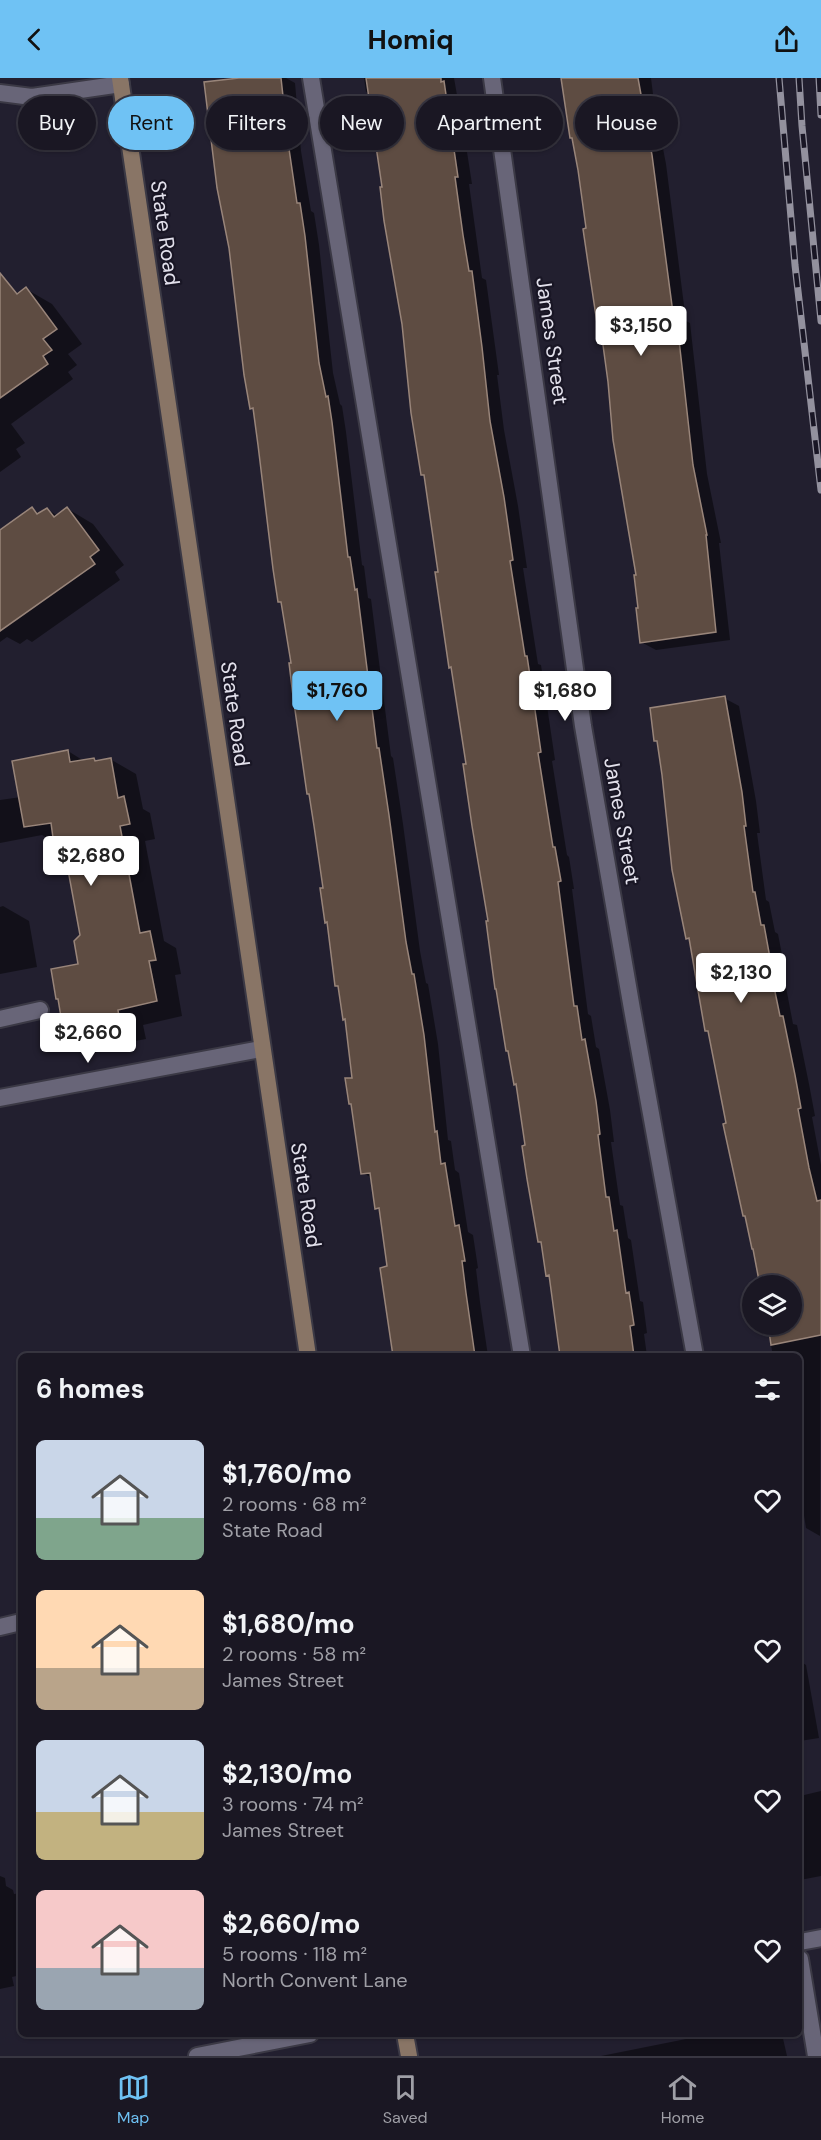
<!DOCTYPE html>
<html lang="en">
<head>
<meta charset="utf-8">
<style>
	:root { --surface:#1a1723; --page:#272430; --text:#f1f3f6; --muted:#9f9fa6; --line:#383641; --accent:#6fc2f4 }
	body { margin:0; font-family:"DM Sans",sans-serif; background:var(--page); color:var(--text); height:100vh; display:flex; flex-direction:column; font-size:22px; white-space:nowrap }
	* { box-sizing:border-box; margin:0 }
	p { font-size:20px; color:var(--muted) }
	.icon { flex:none; width:33px; height:33px; fill:none; stroke:currentColor; stroke-width:2; stroke-linecap:round; stroke-linejoin:round }
	.map { position:relative; flex:1; overflow:hidden }
	.side { position:absolute; left:18px; top:1275px; width:784px; height:684px; display:flex; flex-direction:column; background:var(--surface); border-radius:9px; box-shadow:0 2px 4px #0004,0 0 0 2px var(--line) }
	.side>* { flex:none }
	.banner { position:absolute; left:18px; top:18px; width:786px; height:54px; display:flex; gap:12px }
	.buttons { position:absolute; left:742px; top:1197px; display:grid; gap:12px }
	.buttons a { display:grid; place-items:center; width:60px; height:60px; border-radius:50%; background:var(--surface); box-shadow:0 2px 4px #0004,0 0 0 2px var(--line); font-size:30px }
	.price { position:absolute; translate:-50% -51px; padding:0 14px; border-radius:6px; background:#fff; color:#222; font-size:20px; line-height:39px; filter:drop-shadow(0 2px 3px #0008) }
	.price::after { content:''; position:absolute; left:50%; top:36px; width:18px; height:14px; margin-left:-9px; background:inherit; clip-path:polygon(0 0,100% 0,50% 100%) }
	.price.on { background:var(--accent); color:#111 }
	ul { padding:0; list-style:none }
	li { display:flex; align-items:center; gap:18px; height:150px; padding:0 18px }
	li span { display:grid; place-items:center; flex:none; width:168px; height:120px; border-radius:9px; color:#555 }
	li>.icon { margin-inline-start:auto }
	span .icon { width:72px; height:72px; fill:#fffc; stroke-width:1 }
	li b { font-size:26px }
	h2 { display:flex; justify-content:space-between; align-items:center; height:72px; padding:0 18px; font-size:26px }
	.pill { padding:0 21px; border-radius:27px; background:var(--surface); box-shadow:0 2px 4px #0004,0 0 0 2px var(--line); font-size:21px; line-height:54px }
	.pill.on { background:var(--accent); color:#111 }
	header { display:flex; justify-content:space-between; align-items:center; height:78px; padding:0 18px; background:var(--accent); color:#111; font-size:27px; font-weight:700 }
	.tab-bar { display:flex; justify-content:space-around; align-items:center; height:84px; border-top:2px solid var(--line); background:var(--surface); font-size:16px; color:var(--muted) }
	.tab-bar a { display:grid; justify-items:center; gap:3px }
	.tab-bar .on { color:var(--accent) }
	.map>svg:first-child { display:block }
	.shadow { fill:#0007 }
	.building { fill:#5e4c42; stroke:#99857a; stroke-width:1.5 }
	.lines { fill:none; stroke-linecap:round; stroke-linejoin:round }
	.service-casing { stroke:#3b3945; stroke-width:20 }
	.minor-casing { stroke:#3b3945; stroke-width:20 }
	.secondary-casing { stroke:#3b3945; stroke-width:20 }
	.service { stroke:#686578; stroke-width:16 }
	.minor { stroke:#686578; stroke-width:16 }
	.secondary { stroke:#897566; stroke-width:16 }
	.rail-casing { stroke:#93919e; stroke-width:7 }
	.rail { stroke:#191625; stroke-width:4.5; stroke-dasharray:14; stroke-linecap:butt }
	.labels { text-anchor:middle; dominant-baseline:central; stroke-width:4.5; stroke-linejoin:round; paint-order:stroke }
	.street-label { font-size:21px; fill:#e3e1ec; stroke:#191625 }
</style>
</head>
<body>
<header><svg class="icon" aria-label="back" viewBox="0 0 24 24"><path d="M15 5l-7 7 7 7"/></svg>Homiq<svg class="icon" aria-label="share" viewBox="0 0 24 24"><path d="M12 15V3M7 8l5-5 5 5M5 13v7h14v-7"/></svg></header>
<div class="map">
<svg width="821" height="1978" viewBox="0 0 821 1978">
	<rect width="100%" height="100%" fill="#221f2f"/>
	<g class="shadow">
		<polygon points="252,0 286,0 295,5 301,73 311,133 314,135 319,167 333,295 340,326 342,328 346,354 362,487 364,488 368,520 371,521 391,678 393,680 403,746 420,873 426,905 428,906 438,966 448,1062 451,1063 455,1092 459,1095 468,1154 473,1157 478,1190 476,1191 480,1224 488,1278 394,1278 389,1189 381,1133 376,1130 372,1100 363,1095 346,942 344,941 328,845 326,844 324,812 293,586 254,332 251,330"/>
		<polygon points="364,0 454,0 467,74 472,106 469,106 482,200 486,202 499,297 497,297 504,352 518,428 527,490 523,490 538,586 541,587 555,682 552,683 567,777 569,779 574,811 572,811 588,936 591,938 596,969 599,971 610,1032 614,1064 611,1064 620,1127 623,1128 628,1160 631,1162 640,1223 643,1224 647,1255 644,1256 647,1278 559,1278 557,1261 559,1260 550,1199 547,1197 543,1165 540,1163 517,1007 515,1006 425,398 422,396 384,110 370,16 366,14"/>
		<polygon points="562,0 651,0 654,24 666,86 686,243 690,245 707,396 721,465 719,465 730,562 656,572 641,564 638,498 588,152"/>
		<polygon points="11,211 20,216 26,211 52,226 82,266 68,276 77,287 68,294 73,301 11,346 25,365 16,371 21,379 0,394 0,219"/>
		<polygon points="32,431 41,436 47,431 58,438 68,431 93,446 124,487 115,494 120,502 32,564 27,561 20,566 7,559 0,564 0,455"/>
		<polygon points="724,620 739,628 756,723 760,755 757,755 766,822 769,824 775,854 778,856 784,887 782,888 793,946 797,947 809,1006 815,1038 812,1039 821,1087 820,1458 806,1450 800,1413 800,1278 773,1278 767,1246 792,1246 792,1208 727,1046 691,862 687,860 658,664 656,662"/>
		<polygon points="68,673 84,683 110,681 136,696 143,731 150,735 155,761 145,763 164,863 176,870 181,896 175,897 182,938 143,947 146,961 92,971 66,956 80,887 81,858 66,772 55,766 55,762 52,763 42,757 0,765 0,722 21,719"/>
		<polygon points="3,828 29,843 37,889 0,896 0,829"/>
		<polygon points="800,1583 806,1587 819,1660 800,1663"/>
		<polygon points="821,1713 821,1798 800,1802 800,1718"/>
		<polygon points="0,1798 5,1800 6,1808 13,1812 14,1816 21,1815 21,1897 12,1899 14,1908 0,1911"/>
		<polygon points="711,1956 782,1956 787,1978 601,1978"/>
	</g>
	<g class="building">
		<polygon points="239,0 281,0 288,64 297,125 300,125 305,158 319,285 326,319 328,318 332,344 348,479 350,479 355,512 357,511 377,670 379,670 389,737 406,864 412,896 414,896 424,957 435,1054 437,1053 441,1086 445,1085 455,1148 459,1147 465,1183 462,1183 466,1215 475,1278 393,1278 380,1190 387,1188 379,1130 375,1131 370,1095 361,1096 351,1026 349,1026 345,1000 352,1000 345,941 343,942 338,908 335,908 327,844 325,845 320,810 323,810 314,748 309,716 307,716 293,618 289,585 291,585 281,524 278,524 273,491 258,367 253,330 250,331 244,297 229,170 217,110 204,4"/>
		<polygon points="366,0 441,0 441,4 444,3 458,99 455,99 463,157 469,193 472,193 482,269 490,343 504,419 513,482 510,483 525,578 527,578 532,611 541,674 538,675 553,769 555,769 561,803 558,804 574,928 577,928 582,962 585,961 596,1023 600,1056 598,1057 606,1119 609,1119 614,1153 617,1152 626,1215 629,1214 634,1247 630,1248 634,1278 560,1278 549,1197 546,1198 541,1164 538,1164 527,1101 522,1068 525,1067 516,1006 514,1007 508,973 506,973 496,911 495,911 486,843 488,843 472,748 463,686 466,686 451,589 449,590 435,494 438,494 424,397 421,397 411,335 402,246 384,143 380,109 382,109"/>
		<polygon points="561,0 638,0 652,77 673,235 676,235 693,387 707,457 706,457 716,554 640,565 636,530 638,530 634,497 636,497 613,362 608,304 600,245 597,245 588,185 583,151 586,150 578,92 572,60 570,60"/>
		<polygon points="0,195 17,216 26,209 57,251 43,261 52,272 43,278 48,286 0,320"/>
		<polygon points="32,429 37,436 47,430 54,439 67,429 99,472 90,479 95,486 0,553 0,452"/>
		<polygon points="725,618 742,714 746,748 744,748 753,814 755,814 761,847 764,847 770,880 768,880 780,938 783,938 795,997 801,1030 798,1031 809,1090 817,1123 821,1122 821,1257 771,1267 768,1246 792,1246 792,1208 760,1208 753,1171 752,1171 745,1138 743,1138 723,1046 726,1045 708,953 705,953 689,860 686,861 672,792 662,697 657,663 654,663 650,630"/>
		<polygon points="68,672 70,684 94,680 95,683 111,680 118,720 124,718 130,746 120,748 140,855 150,853 156,882 149,883 157,923 118,932 120,946 64,957 58,921 56,921 51,891 78,886 74,863 80,857 64,770 54,767 51,745 24,749 12,683"/>
	</g>
	<g class="lines">
		<g class="service-casing">
			<g id="service">
				<polyline points="311,0 522,1278"/>
				<polyline points="0,941 40,932"/>
				<polyline points="0,1549 21,1544"/>
				<polyline points="800,1881 816,1978"/>
			</g>
		</g>
		<g class="minor-casing">
			<g id="minor">
				<polyline points="492,0 583,648 632,931 695,1278"/>
				<polyline points="0,15 32,19 121,6"/>
				<polyline points="0,1020 261,971"/>
				<polyline points="800,1864 821,1860"/>
				<polyline points="197,1978 310,1956"/>
			</g>
		</g>
		<g class="secondary-casing">
			<g id="secondary">
				<polyline points="120,0 308,1278"/>
				<polyline points="405,1956 409,1978"/>
			</g>
		</g>
		<use href="#service" class="service"/>
		<use href="#minor" class="minor"/>
		<use href="#secondary" class="secondary"/>
		<g class="rail-casing">
			<g id="rail">
				<polyline points="779,0 795,187 821,412"/>
				<polyline points="799,0 802,48 821,243"/>
				<polyline points="819,0 821,37"/>
			</g>
		</g>
		<use href="#rail" class="rail"/>
	</g>
	<g class="labels">
		<g class="street-label">
			<text transform="translate(165 155) rotate(82)">State Road</text>
			<text transform="translate(552 263) rotate(82)">James Street</text>
			<text transform="translate(235 636) rotate(82)">State Road</text>
			<text transform="translate(622 743) rotate(80)">James Street</text>
			<text transform="translate(306 1117) rotate(81)">State Road</text>
		</g>
	</g>
</svg>
<div class="buttons">
<a><svg class="icon" aria-label="layers" viewBox="0 0 24 24"><path d="M12 4l9 5-9 5-9-5zM3 14l9 5 9-5"/></svg></a>
</div>
<b class="price" style="left:641px;top:279px">$3,150</b>
<b class="price on" style="left:337px;top:644px">$1,760</b>
<b class="price" style="left:565px;top:644px">$1,680</b>
<b class="price" style="left:91px;top:809px">$2,680</b>
<b class="price" style="left:741px;top:926px">$2,130</b>
<b class="price" style="left:88px;top:986px">$2,660</b>
<div class="banner">
<a class="pill">Buy</a>
<a class="pill on">Rent</a>
<a class="pill">Filters</a>
<a class="pill">New</a>
<a class="pill">Apartment</a>
<a class="pill">House</a>
</div>
<section class="side">
<h2>6 homes<svg class="icon" aria-label="filters" viewBox="0 0 24 24"><path d="M4 7h16M4 17h16"/><circle cx="9" cy="7" r="2"/><circle cx="15" cy="17" r="2"/></svg></h2>
<ul>
<li><span style="background:linear-gradient(#c9d6e8 65%,#7fa58c 0)"><svg class="icon" aria-label="home" viewBox="0 0 24 24"><path d="M3 11l9-7 9 7M6 9v11h12V9"/></svg></span><div><b>$1,760/mo</b><p>2 rooms · 68 m²</p><p>State Road</p></div><svg class="icon" aria-label="heart" viewBox="0 0 24 24"><path d="M12 20l-8-8c-3-5 5-10 8-4 3-6 11-1 8 4z"/></svg></li>
<li><span style="background:linear-gradient(#ffd9b3 65%,#b9a48a 0)"><svg class="icon" aria-label="home" viewBox="0 0 24 24"><path d="M3 11l9-7 9 7M6 9v11h12V9"/></svg></span><div><b>$1,680/mo</b><p>2 rooms · 58 m²</p><p>James Street</p></div><svg class="icon" aria-label="heart" viewBox="0 0 24 24"><path d="M12 20l-8-8c-3-5 5-10 8-4 3-6 11-1 8 4z"/></svg></li>
<li><span style="background:linear-gradient(#c9d6e8 60%,#c2b280 0)"><svg class="icon" aria-label="home" viewBox="0 0 24 24"><path d="M3 11l9-7 9 7M6 9v11h12V9"/></svg></span><div><b>$2,130/mo</b><p>3 rooms · 74 m²</p><p>James Street</p></div><svg class="icon" aria-label="heart" viewBox="0 0 24 24"><path d="M12 20l-8-8c-3-5 5-10 8-4 3-6 11-1 8 4z"/></svg></li>
<li><span style="background:linear-gradient(#f6c9c9 65%,#9aa5b1 0)"><svg class="icon" aria-label="home" viewBox="0 0 24 24"><path d="M3 11l9-7 9 7M6 9v11h12V9"/></svg></span><div><b>$2,660/mo</b><p>5 rooms · 118 m²</p><p>North Convent Lane</p></div><svg class="icon" aria-label="heart" viewBox="0 0 24 24"><path d="M12 20l-8-8c-3-5 5-10 8-4 3-6 11-1 8 4z"/></svg></li>
</ul>
</section>
</div>
<nav class="tab-bar">
<a class="on"><svg class="icon" aria-label="map" viewBox="0 0 24 24"><path d="M3 6l6-2 6 2 6-2v14l-6 2-6-2-6 2zM9 4v14M15 6v14"/></svg>Map</a>
<a><svg class="icon" aria-label="saved" viewBox="0 0 24 24"><path d="M7 4h10v16l-5-4-5 4z"/></svg>Saved</a>
<a><svg class="icon" aria-label="home" viewBox="0 0 24 24"><path d="M3 11l9-7 9 7M6 9v11h12V9"/></svg>Home</a>
</nav>
</body>
</html>
